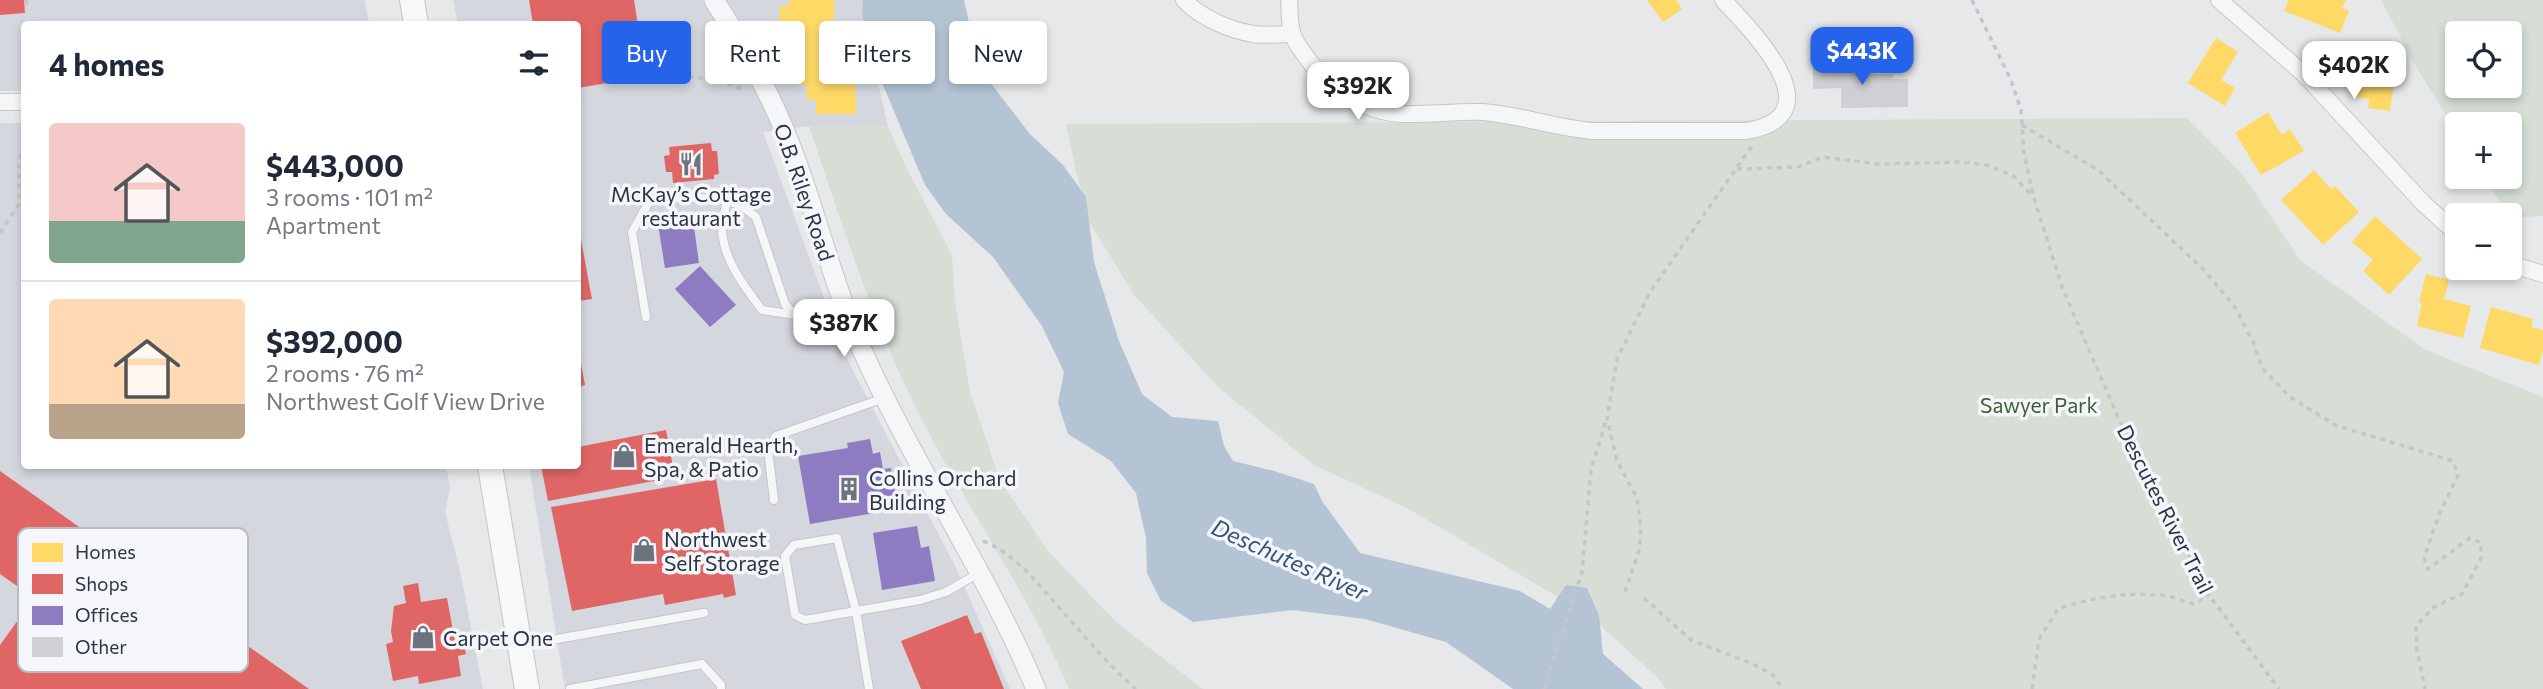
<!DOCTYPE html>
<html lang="en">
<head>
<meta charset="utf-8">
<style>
	:root { --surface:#fff; --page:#f2f2f3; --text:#1f2937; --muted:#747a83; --line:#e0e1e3; --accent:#2563eb }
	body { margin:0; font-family:Commissioner,sans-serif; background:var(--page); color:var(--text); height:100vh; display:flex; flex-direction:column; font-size:26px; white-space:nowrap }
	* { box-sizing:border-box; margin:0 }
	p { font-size:23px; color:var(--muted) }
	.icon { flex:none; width:38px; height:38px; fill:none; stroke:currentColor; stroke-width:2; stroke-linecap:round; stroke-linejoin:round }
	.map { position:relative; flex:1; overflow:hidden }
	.drawer { position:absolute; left:21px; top:21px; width:560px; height:448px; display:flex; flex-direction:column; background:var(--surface); border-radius:7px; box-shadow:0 4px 10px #0003 }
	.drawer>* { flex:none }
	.top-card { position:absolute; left:602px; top:21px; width:665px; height:63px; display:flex; gap:14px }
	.fabs { position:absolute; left:2445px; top:21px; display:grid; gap:14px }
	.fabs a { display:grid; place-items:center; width:77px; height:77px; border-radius:7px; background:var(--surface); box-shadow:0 4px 10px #0003; font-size:35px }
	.price { position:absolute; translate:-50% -60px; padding:0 16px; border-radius:14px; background:#fff; color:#222; font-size:23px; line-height:46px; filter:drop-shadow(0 2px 4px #0008) }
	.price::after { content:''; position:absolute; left:50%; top:42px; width:21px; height:16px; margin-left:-10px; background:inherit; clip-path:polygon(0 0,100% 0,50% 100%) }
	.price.current { background:var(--accent); color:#fff }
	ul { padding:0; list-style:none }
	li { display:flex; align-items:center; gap:21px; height:175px; padding:0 28px }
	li+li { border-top:2px solid var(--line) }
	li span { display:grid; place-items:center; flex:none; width:196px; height:140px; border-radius:7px; color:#555 }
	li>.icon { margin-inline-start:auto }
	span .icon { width:84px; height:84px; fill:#fffc; stroke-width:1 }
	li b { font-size:30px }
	h2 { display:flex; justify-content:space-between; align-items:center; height:84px; padding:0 28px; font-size:30px }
	.pill { padding:0 24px; border-radius:7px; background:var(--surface); box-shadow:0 4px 10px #0003; font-size:24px; line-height:63px }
	.pill.current { background:var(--accent); color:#fff }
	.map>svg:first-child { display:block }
	.built { fill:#d4d7dd }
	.green { fill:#d6ded6; fill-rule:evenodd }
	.water { fill:#b4c4d5 }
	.homes { fill:#ffd966 }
	.shops { fill:#e06666 }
	.offices { fill:#8e7cc3 }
	.building { fill:#ced0d3 }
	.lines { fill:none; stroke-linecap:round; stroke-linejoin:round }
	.service-casing { stroke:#c4c6c8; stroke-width:10 }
	.minor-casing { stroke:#c4c6c8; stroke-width:18 }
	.tertiary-casing { stroke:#c4c6c8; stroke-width:21 }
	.primary-casing { stroke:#c2c5c8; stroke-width:26 }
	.path { stroke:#c5c6ca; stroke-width:3.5; stroke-dasharray:5 5; stroke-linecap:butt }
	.service { stroke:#f5f6f7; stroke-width:8 }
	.minor { stroke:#f5f6f7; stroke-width:16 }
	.tertiary { stroke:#f5f6f7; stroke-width:19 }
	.primary { stroke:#f8f8f8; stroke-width:24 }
	.labels { text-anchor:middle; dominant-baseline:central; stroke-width:7; stroke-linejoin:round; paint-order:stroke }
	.street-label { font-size:21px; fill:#2b3445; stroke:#f4f6f9 }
	.poi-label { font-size:21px; fill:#2b3445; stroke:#f4f6f9; text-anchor:start }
	.park-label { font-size:21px; fill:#3f6138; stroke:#f4f6f9 }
	.water-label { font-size:23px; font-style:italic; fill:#34527a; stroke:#f4f6f9 }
	.key { fill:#f4f6f9; stroke:#b8bcc3; stroke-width:2 }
	.key-label { font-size:19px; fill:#2b3445 }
</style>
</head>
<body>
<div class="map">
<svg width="2543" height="689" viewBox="0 0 2543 689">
	<rect width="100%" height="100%" fill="#e6e8ea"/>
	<g class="built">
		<polygon points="0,0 365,0 369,24 24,24 24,91 0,91"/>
		<polygon points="453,0 863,0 862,15 888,126 809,126 763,132 846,357 956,568 1010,689 565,689 529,466 578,466 578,24 458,24"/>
		<polygon points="0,123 24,123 24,466 446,466 450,488 445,512 460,571 483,689 0,689"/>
	</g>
	<g class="green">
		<path d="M2381 0H2543V216L2510 218 2484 177H2510V124H2457V133L2415 65ZM2457 33H2510V86H2457Z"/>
		<polygon points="2187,118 2243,175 2301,261 2424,349 2543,397 2543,689 1666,689 1658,678 1590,616 1409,509 1314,465 1219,388 1135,296 1089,222 1076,171 1066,124"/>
		<path d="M809 126H888L905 165 952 255 955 303 970 392 1000 481 1049 552 1117 623 1203 689H1069C1029 594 968 510 921 418 874 325 842 225 809 126Z"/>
	</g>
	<polygon class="water" points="863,0 964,0 979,68 1030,134 1063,165 1086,197 1094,262 1119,341 1142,394 1172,417 1218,421 1224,446 1233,461 1274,471 1314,484 1322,501 1360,553 1520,591 1550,609 1566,585 1587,588 1599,615 1603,654 1643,689 1513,689 1446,642 1365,619 1293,610 1193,622 1161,601 1147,573 1146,538 1136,493 1111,461 1068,434 1058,403 1064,372 1042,326 993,257 946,214 925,185 875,66 862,15"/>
	<g class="homes">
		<polygon points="789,0 834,0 834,63 843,63 844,76 855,76 856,114 816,114 816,100 807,100 807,85 801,85 801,65 795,65 795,43 790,43 789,28 780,28 780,6 789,6"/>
		<polygon points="1647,0 1676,0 1682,9 1663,22"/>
		<polygon points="2289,0 2346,0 2342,8 2349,11 2340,33 2284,11"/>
		<polygon points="2216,38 2238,52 2221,80 2235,88 2225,106 2188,83"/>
		<polygon points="2357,55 2386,59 2385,66 2396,68 2390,111 2368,108 2369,99 2351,96"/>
		<polygon points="2268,112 2282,135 2290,129 2304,151 2261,175 2235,133"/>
		<polygon points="2314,170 2331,189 2335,186 2359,212 2323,245 2281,200"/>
		<polygon points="2375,216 2422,259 2389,295 2363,271 2373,260 2352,242"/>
		<polygon points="2426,274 2449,280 2444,299 2471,306 2463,338 2417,326 2422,303 2419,302"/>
		<polygon points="2491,307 2533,319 2531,327 2543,330 2543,350 2539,365 2480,348"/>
	</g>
	<g class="shops">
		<polygon points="0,0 24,0 25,13 0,15"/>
		<polygon points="529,0 634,0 639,32 652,30 660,74 578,88 578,24 533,24"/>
		<polygon points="711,143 712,151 717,151 719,174 714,175 714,179 673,183 672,172 666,172 664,156 670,155 669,147"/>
		<polygon points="581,240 592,299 578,301 578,241"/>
		<polygon points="579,353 585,385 578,387 578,354"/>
		<polygon points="666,430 675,477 548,501 541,466 578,466 578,447"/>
		<polygon points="0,471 82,529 309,689 0,689 0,645 34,598 0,574"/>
		<polygon points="716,479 736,595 724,598 723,594 665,605 663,594 572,611 551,507"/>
		<polygon points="418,583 421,602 447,598 456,647 464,645 466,654 458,656 461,676 419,684 418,676 393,681 386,644 393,642 391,631 394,606 406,603 403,586"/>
		<polygon points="967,615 975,634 981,632 1004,689 921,689 901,641"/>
	</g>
	<g class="offices">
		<polygon points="692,213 699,263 665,268 657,218"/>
		<polygon points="700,266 736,305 710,327 675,289"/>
		<polygon points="870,439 873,454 880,452 883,469 891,468 898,509 810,524 798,456 848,448 847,443"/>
		<polygon points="917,526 921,548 929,546 935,581 882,590 873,533"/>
	</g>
	<polygon class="building" points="1856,64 1856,74 1893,74 1893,79 1908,79 1908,107 1841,108 1841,88 1813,89 1813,65"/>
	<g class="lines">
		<g class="service-casing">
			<g id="service">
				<path d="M727 201C725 210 722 220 722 229 723 260 745 287 762 310L795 315 845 308"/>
				<path d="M646 317 632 232 649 202C666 196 708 197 727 201 738 203 747 209 756 217L785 304 795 315"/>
				<polyline points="774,500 768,450 776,436 884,398"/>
				<polyline points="523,645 704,613"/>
				<polyline points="570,689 702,664 721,685 721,689"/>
				<polyline points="869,689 856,611 837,538 794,545 785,556 795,615 805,620 920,600 946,592 979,573"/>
			</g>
		</g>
		<g class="minor-casing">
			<g id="minor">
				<path d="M1184 0C1200 17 1229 30 1253 34 1265 36 1279 34 1292 34"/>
				<path d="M1289 0C1290 10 1289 22 1292 32 1293 39 1298 45 1302 51 1325 86 1359 111 1402 114 1429 115 1456 111 1483 112 1520 115 1556 128 1593 131H1746C1836 116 1755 34 1723 0"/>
				<polyline points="2219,0 2304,74 2423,203 2457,234"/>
				<polyline points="0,102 24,102"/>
				<polyline points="2510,264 2543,274"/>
			</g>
		</g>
		<g class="tertiary-casing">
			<path id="tertiary" d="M714 0C739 39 762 78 780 120 813 195 829 276 862 350 914 466 987 572 1036 689"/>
		</g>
		<g class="primary-casing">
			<g id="primary">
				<polyline points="412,0 416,24"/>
				<polyline points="490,466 527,689"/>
			</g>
		</g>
		<g class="path">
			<polyline points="26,0 27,10"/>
			<polyline points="1972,0 2011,80 2021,110 2024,154 2033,195 2062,287 2121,424 2209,595 2279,689"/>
			<polyline points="678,76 713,79 745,90"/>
			<polyline points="2022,125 2098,170 2204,270 2235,307 2254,344 2262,368 2290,397 2335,425 2453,461 2458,475 2438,517 2424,558 2428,569 2470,538 2481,543 2481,558 2462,594 2434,607 2416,626 2417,650 2425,689"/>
			<polyline points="1737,169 1798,167 1822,157 1879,164 1961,162 1987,165 2012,175 2031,194"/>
			<polyline points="0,233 19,204 19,161 24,147"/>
			<path d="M983 541C1009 551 1028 572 1046 593 1076 625 1103 661 1136 689"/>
			<polyline points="1625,592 1639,551 1641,529 1637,498 1617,461 1607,418 1617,359 1650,292 1752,146"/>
			<polyline points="1644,598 1691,640 1753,664 1773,675 1783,689"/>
			<polyline points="1544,689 1582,572 1591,470 1606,420"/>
			<path d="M2032 689 2039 639 2058 609C2092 597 2132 591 2168 596 2177 598 2186 603 2195 604L2209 595"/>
		</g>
		<use href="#service" class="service"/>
		<use href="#minor" class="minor"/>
		<use href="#tertiary" class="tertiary"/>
		<use href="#primary" class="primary"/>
	</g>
	<defs>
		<g id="restaurant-bare" transform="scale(1.89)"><path d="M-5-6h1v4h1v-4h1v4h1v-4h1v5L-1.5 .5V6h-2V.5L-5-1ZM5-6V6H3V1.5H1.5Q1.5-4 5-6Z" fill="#6c737f" stroke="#f4f6f9" stroke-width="2.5" paint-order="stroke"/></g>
		<g id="shop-bare" transform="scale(1.89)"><path d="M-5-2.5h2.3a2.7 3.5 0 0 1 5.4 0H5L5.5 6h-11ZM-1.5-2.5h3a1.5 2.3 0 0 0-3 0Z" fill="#6c737f" stroke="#f4f6f9" stroke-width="2.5" paint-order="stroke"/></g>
		<g id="building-bare" transform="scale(1.89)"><path d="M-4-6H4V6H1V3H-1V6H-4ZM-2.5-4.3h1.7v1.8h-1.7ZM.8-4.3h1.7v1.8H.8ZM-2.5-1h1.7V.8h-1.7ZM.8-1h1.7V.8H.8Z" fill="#6c737f" stroke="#f4f6f9" stroke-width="2.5" paint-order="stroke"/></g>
	</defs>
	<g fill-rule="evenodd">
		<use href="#restaurant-bare" x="691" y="164"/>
		<use href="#shop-bare" x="624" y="456"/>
		<use href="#building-bare" x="849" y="489"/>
		<use href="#shop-bare" x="644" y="550"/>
		<use href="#shop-bare" x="423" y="637"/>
	</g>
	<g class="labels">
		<g class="street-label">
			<text transform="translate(805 192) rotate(71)">O.B. Riley Road</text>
			<text transform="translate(2166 509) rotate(63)">Descutes River Trail</text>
		</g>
		<g class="poi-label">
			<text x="691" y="193" text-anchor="middle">McKay’s Cottage<tspan x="691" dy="24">restaurant</tspan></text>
			<text x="644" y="444">Emerald Hearth,<tspan x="644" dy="24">Spa, &amp; Patio</tspan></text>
			<text x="869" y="477">Collins Orchard<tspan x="869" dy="24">Building</tspan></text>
			<text x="664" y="538">Northwest<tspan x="664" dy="24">Self Storage</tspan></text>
			<text x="443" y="637">Carpet One</text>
		</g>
		<g class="park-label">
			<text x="2039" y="404">Sawyer Park</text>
		</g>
		<g class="water-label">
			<text transform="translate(1290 559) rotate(24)">Deschutes River</text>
		</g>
	</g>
	<rect x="18" y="528" width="230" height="144" rx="10" class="key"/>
	<rect x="32" y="543" width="31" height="19" fill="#ffd966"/>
	<rect x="32" y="574" width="31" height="20" fill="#e06666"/>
	<rect x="32" y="606" width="31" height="19" fill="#8e7cc3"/>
	<rect x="32" y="637" width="31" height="20" fill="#ced0d3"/>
	<g class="key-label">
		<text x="75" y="559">Homes</text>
		<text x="75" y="591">Shops</text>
		<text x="75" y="622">Offices</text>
		<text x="75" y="654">Other</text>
	</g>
</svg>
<div class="fabs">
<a><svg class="icon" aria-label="locate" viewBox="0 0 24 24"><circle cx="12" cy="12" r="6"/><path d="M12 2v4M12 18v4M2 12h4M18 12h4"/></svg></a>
<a>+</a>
<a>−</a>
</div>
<b class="price current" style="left:1862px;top:87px">$443K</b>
<b class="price" style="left:2354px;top:101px">$402K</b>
<b class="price" style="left:1358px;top:122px">$392K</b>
<b class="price" style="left:844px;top:359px">$387K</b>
<div class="top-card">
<a class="pill current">Buy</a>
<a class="pill">Rent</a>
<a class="pill">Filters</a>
<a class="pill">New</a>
</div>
<section class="drawer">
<h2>4 homes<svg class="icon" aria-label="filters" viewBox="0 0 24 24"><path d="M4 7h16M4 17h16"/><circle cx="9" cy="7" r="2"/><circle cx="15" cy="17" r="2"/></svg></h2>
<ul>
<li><span style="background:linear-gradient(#f6c9c9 70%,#7fa58c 0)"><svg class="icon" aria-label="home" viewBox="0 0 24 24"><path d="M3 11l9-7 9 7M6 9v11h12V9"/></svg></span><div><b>$443,000</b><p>3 rooms · 101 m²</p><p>Apartment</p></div></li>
<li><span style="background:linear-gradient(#ffd9b3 75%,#b9a48a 0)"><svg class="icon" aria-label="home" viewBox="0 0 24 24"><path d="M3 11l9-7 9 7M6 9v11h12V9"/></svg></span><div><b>$392,000</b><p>2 rooms · 76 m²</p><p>Northwest Golf View Drive</p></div></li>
</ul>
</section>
</div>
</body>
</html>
